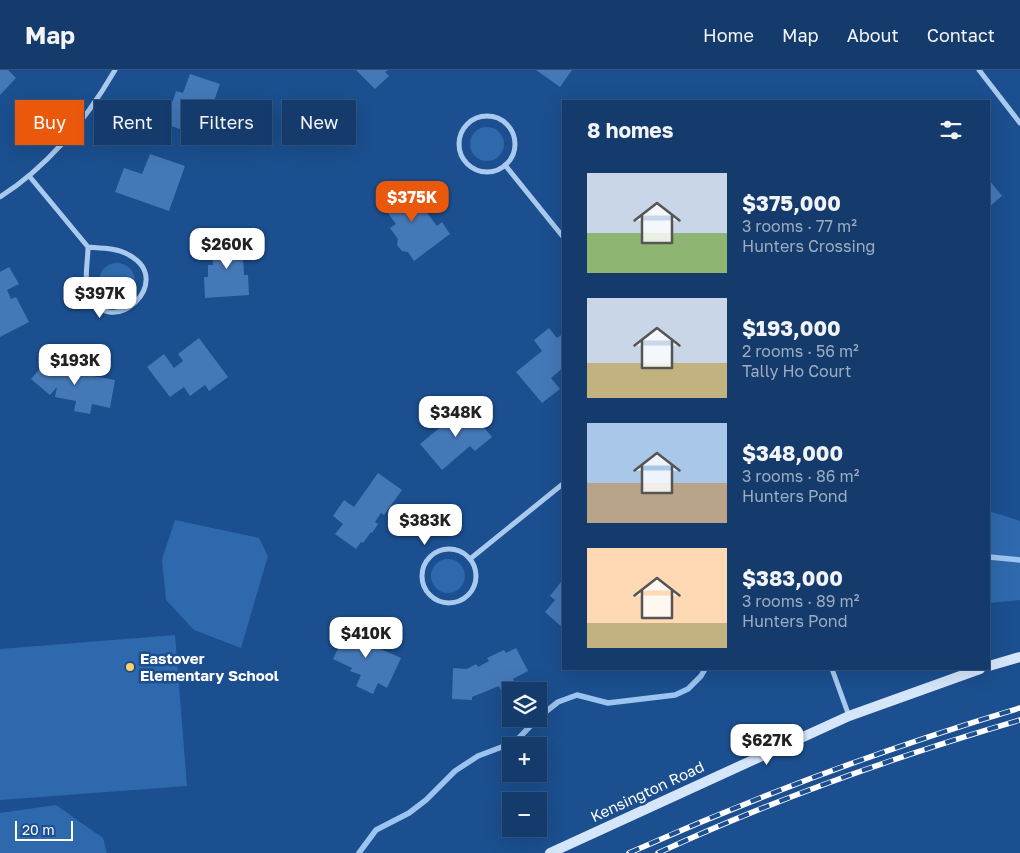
<!DOCTYPE html>
<html lang="en">
<head>
<meta charset="utf-8">
<style>
	:root { --surface:#143b6b; --page:#214673; --text:#f1f3f6; --muted:#9dadc1; --line:#33557e; --accent:#ea580c }
	body { margin:0; font-family:"Golos Text",sans-serif; background:var(--page); color:var(--text); height:100vh; display:flex; flex-direction:column; font-size:19px; white-space:nowrap }
	* { box-sizing:border-box; margin:0 }
	p { font-size:16px; color:var(--muted) }
	.icon { flex:none; width:28px; height:28px; fill:none; stroke:currentColor; stroke-width:2; stroke-linecap:round; stroke-linejoin:round }
	.map { position:relative; flex:1; overflow:hidden }
	.sheet { position:absolute; left:562px; top:30px; width:428px; height:570px; display:flex; flex-direction:column; background:var(--surface); border-radius:0px; box-shadow:0 5px 20px #0002,0 0 0 1px var(--line) }
	.sheet>* { flex:none }
	.banner { position:absolute; left:15px; top:30px; width:472px; height:45px; display:flex; gap:10px }
	.buttons { position:absolute; left:502px; top:612px; display:grid; gap:10px }
	.buttons a { display:grid; place-items:center; width:45px; height:45px; border-radius:0px; background:var(--surface); box-shadow:0 5px 20px #0002,0 0 0 1px var(--line); font-size:25px }
	.scale { position:absolute; left:15px; bottom:12px; width:58px; box-sizing:border-box; padding-left:5px; border:2px solid #fff; border-top:0; font-size:14px; line-height:18px; white-space:nowrap; color:#fff; -webkit-text-stroke:4px #1b4f8f; paint-order:stroke }
	.price { position:absolute; translate:-50% -42px; padding:0 11px; border-radius:10px; background:#fff; color:#222; font-size:16px; line-height:32px; filter:drop-shadow(0 1px 2px #0008) }
	.price::after { content:''; position:absolute; left:50%; top:30px; width:15px; height:11px; margin-left:-8px; background:inherit; clip-path:polygon(0 0,100% 0,50% 100%) }
	.price.selected { background:var(--accent); color:#fff }
	ul { padding:0; list-style:none }
	li { display:flex; align-items:center; gap:15px; height:125px; padding:0 25px }
	li span { display:grid; place-items:center; flex:none; width:140px; height:100px; border-radius:0px; color:#555 }
	li>.icon { margin-inline-start:auto }
	span .icon { width:60px; height:60px; fill:#fffc; stroke-width:1 }
	li b { font-size:21px }
	h2 { display:flex; justify-content:space-between; align-items:center; height:60px; padding:0 25px; font-size:21px }
	.pill { padding:0 18px; border-radius:0px; background:var(--surface); box-shadow:0 5px 20px #0002,0 0 0 1px var(--line); font-size:18px; line-height:45px }
	.pill.selected { background:var(--accent); color:#fff }
	header { display:flex; align-items:center; gap:30px; box-sizing:border-box; height:70px; padding:0 25px; background:var(--surface); border-bottom:1px solid var(--line) }
	header strong { font-size:24px }
	nav { display:flex; gap:28px; margin-inline-start:auto; font-size:18px }
	.map>svg:first-child { display:block }
	.green { fill:#2e69ad }
	.lines { fill:none; stroke-linecap:round; stroke-linejoin:round }
	.stream { stroke:#9cc4f0; stroke-width:5.5 }
	.building { fill:#4478b7 }
	.street { stroke:#a9c9ee; stroke-width:5 }
	.secondary { stroke:#d6e6fa; stroke-width:10 }
	.rail-casing { stroke:#fff; stroke-width:5.5 }
	.rail { stroke:#1b4f8f; stroke-width:4; stroke-dasharray:11; stroke-linecap:butt }
	.poi-dot { fill:#ffd166; stroke:#1b4f8f; stroke-width:2 }
	.labels { text-anchor:middle; dominant-baseline:central; stroke-width:5; stroke-linejoin:round; paint-order:stroke }
	.poi-label { font-size:15px; font-weight:bold; fill:#fff; stroke:#1b4f8f; text-anchor:start }
	.street-label { font-size:15px; fill:#fff; stroke:#1b4f8f }
</style>
</head>
<body>
<header>
<strong>Map</strong>
<nav><a>Home</a><a>Map</a><a>About</a><a>Contact</a></nav>
</header>
<div class="map">
<svg width="1020" height="783" viewBox="0 0 1020 783">
	<rect width="100%" height="100%" fill="#1b4f8f"/>
	<g class="green">
		<circle cx="487" cy="74" r="17"/>
		<circle cx="117" cy="211" r="18"/>
		<polygon points="989,441 1020,451 1020,530 989,533"/>
		<polygon points="175,450 259,468 268,486 241,578 194,560 166,530 162,489"/>
		<circle cx="448" cy="506" r="17"/>
		<polygon points="175,565 187,716 0,730 0,579"/>
		<polygon points="56,735 103,768 107,783 0,783 0,743"/>
	</g>
	<g class="lines">
		<g class="stream">
			<polyline points="989,487 1020,490"/>
			<polyline points="539,647 558,632 577,625 608,633 675,625 688,619 701,606 705,599"/>
			<polyline points="359,783 376,760 409,743 426,730 455,701 478,686 515,672 537,649"/>
		</g>
	</g>
	<g class="building">
		<polygon points="0,0 8,0 16,8 0,25"/>
		<polygon points="356,0 388,0 385,2 389,6 375,19"/>
		<polygon points="536,0 572,0 560,17"/>
		<polygon points="190,4 220,14 208,48 204,47 203,50 210,52 205,68 160,52 166,34 171,36 176,21 183,23"/>
		<polygon points="150,84 185,96 169,141 115,122 124,98 142,104"/>
		<polygon points="989,110 1002,126 989,137"/>
		<polygon points="404,113 437,156 442,152 450,164 414,191 408,182 402,181 397,175 398,169 390,158 396,154 379,131"/>
		<polygon points="242,168 244,205 248,205 249,225 205,228 204,207 208,207 208,195 213,195 212,170"/>
		<polygon points="9,197 19,214 7,220 11,229 16,227 29,252 0,267 0,202"/>
		<polygon points="549,258 557,268 564,263 564,297 551,308 560,319 542,333 516,302 542,281 534,270"/>
		<polygon points="199,268 228,307 209,321 205,315 190,326 184,317 170,327 147,297 164,284 174,298 183,291 178,284"/>
		<polygon points="52,285 64,296 73,298 72,302 115,310 110,338 92,334 90,344 74,341 76,331 55,327 57,317 50,325 31,309"/>
		<polygon points="466,336 492,367 475,381 470,376 442,400 420,374"/>
		<polygon points="378,403 402,420 384,445 381,443 375,452 378,454 372,463 371,462 363,473 361,472 356,479 335,464 343,454 333,446 344,430 354,437"/>
		<polygon points="564,508 564,559 545,542 555,530 550,526"/>
		<polygon points="351,551 372,561 367,573 401,588 387,618 378,613 373,624 356,616 361,605 350,601 352,598 333,589"/>
		<polygon points="516,578 528,601 513,609 518,618 503,625 499,616 472,627 472,630 452,629 453,598 467,599 476,594 478,597 489,591 487,588 504,580 506,583"/>
	</g>
	<g class="lines">
		<g class="street">
			<polyline points="979,0 1020,53"/>
			<circle cx="487" cy="74" r="28"/>
			<polyline points="505,95 564,168"/>
			<path d="M30 107 88 177C88 192 83 212 90 226 111 271 177 211 129 185 118 178 101 178 88 177"/>
			<path d="M0 127C50 95 86 50 115 0"/>
			<circle cx="449" cy="506" r="27"/>
			<polyline points="470,489 564,413"/>
			<polyline points="832,599 849,646"/>
		</g>
		<g class="secondary">
			<polyline points="989,596 1020,587"/>
			<polyline points="550,783 849,646 980,599"/>
		</g>
		<g class="rail-casing">
			<g id="rail">
				<path d="M629 783C757 726 886 678 1020 638"/>
				<path d="M658 783C775 729 897 686 1020 650"/>
			</g>
		</g>
		<use href="#rail" class="rail"/>
	</g>
	<circle class="poi-dot" cx="130" cy="597" r="5"/>
	<g class="labels">
		<g class="poi-label">
			<text x="140" y="588">Eastover<tspan x="140" dy="17">Elementary School</tspan></text>
		</g>
		<g class="street-label">
			<text transform="translate(647 721) rotate(-25)">Kensington Road</text>
		</g>
	</g>
</svg>
<div class="buttons">
<a><svg class="icon" aria-label="layers" viewBox="0 0 24 24"><path d="M12 4l9 5-9 5-9-5zM3 14l9 5 9-5"/></svg></a>
<a>+</a>
<a>−</a>
</div>
<div class="scale">20 m</div>
<b class="price selected" style="left:412px;top:153px">$375K</b>
<b class="price" style="left:227px;top:200px">$260K</b>
<b class="price" style="left:100px;top:249px">$397K</b>
<b class="price" style="left:75px;top:316px">$193K</b>
<b class="price" style="left:456px;top:368px">$348K</b>
<b class="price" style="left:425px;top:476px">$383K</b>
<b class="price" style="left:366px;top:589px">$410K</b>
<b class="price" style="left:767px;top:696px">$627K</b>
<div class="banner">
<a class="pill selected">Buy</a>
<a class="pill">Rent</a>
<a class="pill">Filters</a>
<a class="pill">New</a>
</div>
<section class="sheet">
<h2>8 homes<svg class="icon" aria-label="filters" viewBox="0 0 24 24"><path d="M4 7h16M4 17h16"/><circle cx="9" cy="7" r="2"/><circle cx="15" cy="17" r="2"/></svg></h2>
<ul>
<li><span style="background:linear-gradient(#c9d6e8 60%,#8fb573 0)"><svg class="icon" aria-label="home" viewBox="0 0 24 24"><path d="M3 11l9-7 9 7M6 9v11h12V9"/></svg></span><div><b>$375,000</b><p>3 rooms · 77 m²</p><p>Hunters Crossing</p></div></li>
<li><span style="background:linear-gradient(#c9d6e8 65%,#c2b280 0)"><svg class="icon" aria-label="home" viewBox="0 0 24 24"><path d="M3 11l9-7 9 7M6 9v11h12V9"/></svg></span><div><b>$193,000</b><p>2 rooms · 56 m²</p><p>Tally Ho Court</p></div></li>
<li><span style="background:linear-gradient(#a9c7e8 60%,#b9a48a 0)"><svg class="icon" aria-label="home" viewBox="0 0 24 24"><path d="M3 11l9-7 9 7M6 9v11h12V9"/></svg></span><div><b>$348,000</b><p>3 rooms · 86 m²</p><p>Hunters Pond</p></div></li>
<li><span style="background:linear-gradient(#ffd9b3 75%,#c2b280 0)"><svg class="icon" aria-label="home" viewBox="0 0 24 24"><path d="M3 11l9-7 9 7M6 9v11h12V9"/></svg></span><div><b>$383,000</b><p>3 rooms · 89 m²</p><p>Hunters Pond</p></div></li>
</ul>
</section>
</div>
</body>
</html>
